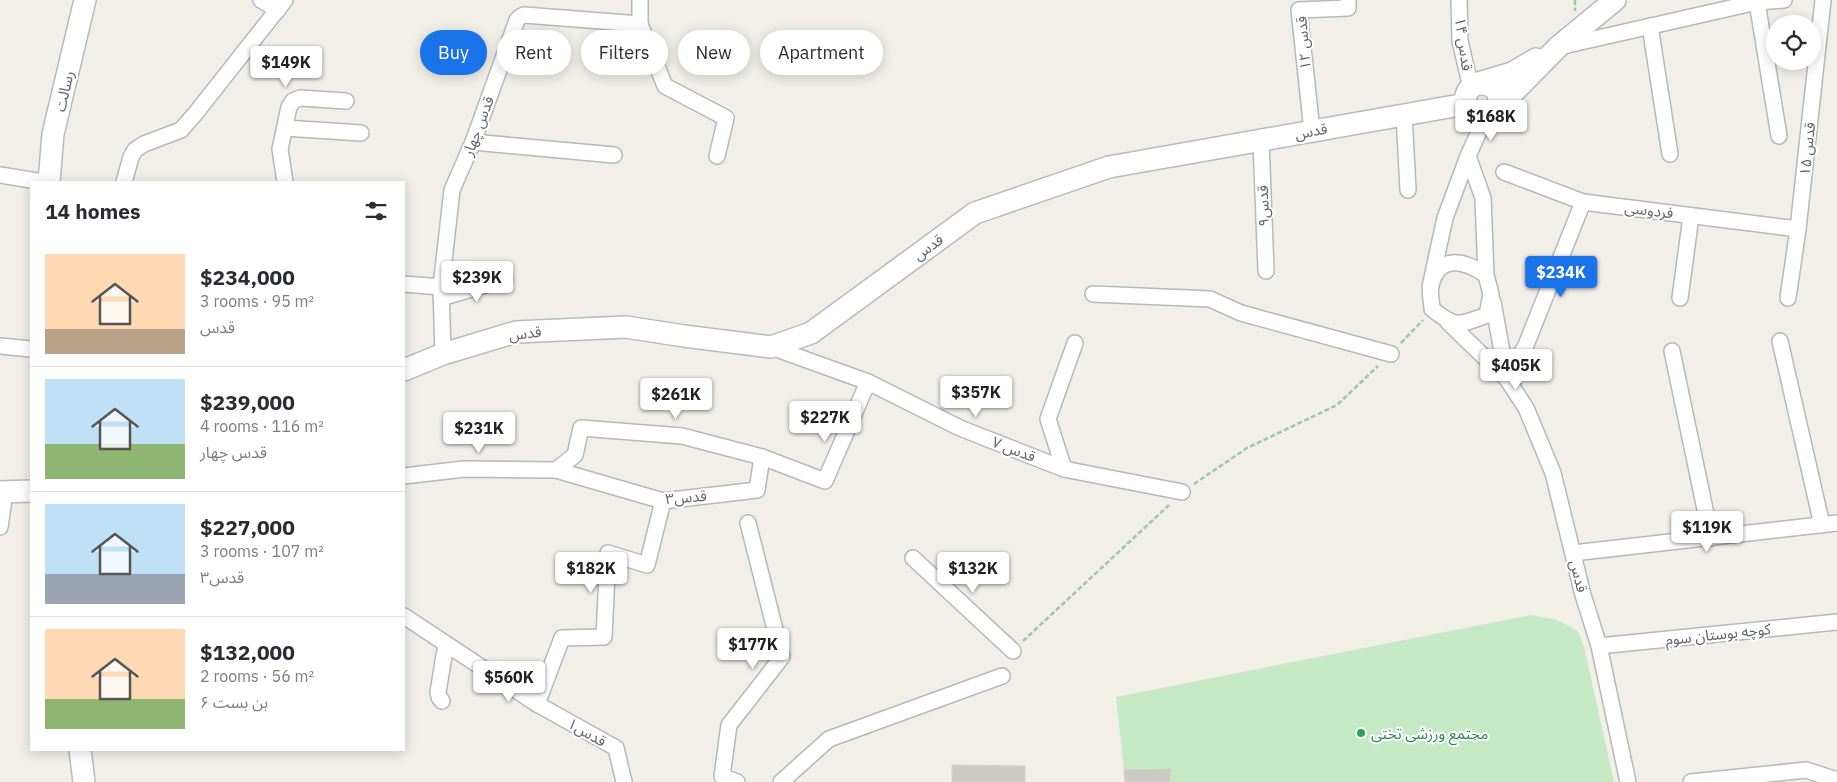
<!DOCTYPE html>
<html lang="en">
<head>
<meta charset="utf-8">
<style>
	:root { --surface:#fff; --page:#f7f7f7; --text:#2b2b33; --muted:#7c7c81; --line:#e1e1e2; --accent:#1a73e8 }
	body { margin:0; font-family:"IBM Plex Sans","Noto Sans Arabic",sans-serif; background:var(--page); color:var(--text); height:100vh; display:flex; flex-direction:column; font-size:19px; white-space:nowrap }
	* { box-sizing:border-box; margin:0 }
	p { font-size:16px; color:var(--muted) }
	.icon { flex:none; width:28px; height:28px; fill:none; stroke:currentColor; stroke-width:2; stroke-linecap:round; stroke-linejoin:round }
	.map { position:relative; flex:1; overflow:hidden }
	.panel { position:absolute; left:30px; top:181px; width:375px; height:570px; display:flex; flex-direction:column; background:var(--surface); border-radius:0px; box-shadow:0 2px 12px #0003 }
	.panel>* { flex:none }
	.guide { position:absolute; left:420px; top:30px; width:475px; height:45px; display:flex; gap:10px }
	.fabs { position:absolute; left:1766px; top:15px; display:grid; gap:10px }
	.fabs a { display:grid; place-items:center; width:55px; height:55px; border-radius:50%; background:var(--surface); box-shadow:0 2px 12px #0003; font-size:25px }
	.price { position:absolute; translate:-50% -42px; padding:0 11px; border-radius:5px; background:#fff; color:#222; font-size:16px; line-height:32px; filter:drop-shadow(0 1px 2px #0008) }
	.price::after { content:''; position:absolute; left:50%; top:30px; width:15px; height:11px; margin-left:-8px; background:inherit; clip-path:polygon(0 0,100% 0,50% 100%) }
	.price.current { background:var(--accent); color:#fff }
	ul { padding:0; list-style:none }
	li { display:flex; align-items:center; gap:15px; height:125px; padding:0 15px }
	li+li { border-top:1px solid var(--line) }
	li span { display:grid; place-items:center; flex:none; width:140px; height:100px; border-radius:0px; color:#555 }
	li>.icon { margin-inline-start:auto }
	span .icon { width:60px; height:60px; fill:#fffc; stroke-width:1 }
	li b { font-size:21px }
	h2 { display:flex; justify-content:space-between; align-items:center; height:60px; padding:0 15px; font-size:21px }
	.pill { padding:0 18px; border-radius:22px; background:var(--surface); box-shadow:0 2px 12px #0003; font-size:18px; line-height:45px }
	.pill.current { background:var(--accent); color:#fff }
	.map>svg:first-child { display:block }
	.green { fill:#c5e8c5 }
	.building { fill:#cccac5; stroke:#d6d1c6 }
	.lines { fill:none; stroke-linecap:round; stroke-linejoin:round }
	.street-casing { stroke:#b5b8bc; stroke-width:18 }
	.secondary-casing { stroke:#b6babf; stroke-width:24 }
	.path { stroke:#9cc7a9; stroke-width:2.5; stroke-dasharray:5 2.5; stroke-linecap:butt }
	.street { stroke:#fff; stroke-width:15 }
	.secondary { stroke:#fff; stroke-width:21 }
	.leisure-dot { fill:#2e9e5b; stroke:#fff; stroke-width:2 }
	.labels { text-anchor:middle; dominant-baseline:central; stroke-width:4; stroke-linejoin:round; paint-order:stroke }
	.street-label { font-size:15px; fill:#5f6368; stroke:#fff }
	.leisure-label { font-size:15px; fill:#27864d; stroke:#fff; text-anchor:start }
</style>
</head>
<body>
<div class="map">
<svg width="1837" height="782" viewBox="0 0 1837 782">
	<rect width="100%" height="100%" fill="#f1efe8"/>
	<polygon class="green" points="1531,615 1557,620 1578,631 1584,647 1614,782 1170,782 1170,769 1124,770 1116,697"/>
	<g class="building">
		<polygon points="952,765 1025,766 1025,782 952,782"/>
		<polygon points="1171,769 1170,782 1125,782 1124,770"/>
	</g>
	<g class="lines">
		<g class="street-casing">
			<g id="street">
				<polyline points="261,0 278,10"/>
				<polyline points="1459,0 1460,41 1471,88"/>
				<polyline points="1757,2 1779,136"/>
				<polyline points="640,24 640,0"/>
				<polyline points="1650,26 1670,154"/>
				<polyline points="1563,46 1757,2 1784,0"/>
				<polyline points="1404,114 1408,190"/>
				<polyline points="285,128 361,133"/>
				<polyline points="1312,131 1299,10 1348,8 1348,0"/>
				<polyline points="1261,141 1266,271"/>
				<polyline points="473,142 614,155"/>
				<polyline points="1468,156 1486,116"/>
				<polyline points="1504,172 1583,202 1798,229"/>
				<polyline points="0,175 43,182"/>
				<polyline points="124,182 131,157 135,150 144,144 181,130 195,114 285,0"/>
				<polyline points="285,182 280,149 289,107 293,101 300,98 346,101"/>
				<polyline points="1583,202 1526,345 1507,379 1526,408 1553,473 1583,595 1599,646 1628,782"/>
				<polyline points="404,284 441,287"/>
				<path d="M1430 287 1445 218 1468 156 1483 198 1486 275 1491 294 1487 315C1459 325 1457 329 1432 309 1432 302 1429 293 1431 286 1438 254 1464 260 1486 275"/>
				<polyline points="1093,294 1210,299 1241,313 1391,354"/>
				<polyline points="441,298 505,279"/>
				<polyline points="1680,298 1691,216"/>
				<polyline points="1788,298 1798,229 1823,0"/>
				<polyline points="1448,322 1507,379 1493,302"/>
				<polyline points="1780,341 1822,525"/>
				<polyline points="0,346 31,349"/>
				<polyline points="771,347 868,382 960,428 1064,469 1182,492"/>
				<polyline points="1672,351 1711,538"/>
				<polyline points="443,354 441,287 452,190 473,142 517,20 520,17 524,15 640,24 665,86 726,118 717,156"/>
				<polyline points="1064,469 1048,419 1075,343"/>
				<polyline points="556,470 575,455 581,428 682,436 762,457 825,481 868,382"/>
				<polyline points="404,476 464,469 556,470 663,501 757,490 762,457"/>
				<polyline points="0,527 5,492"/>
				<polyline points="1573,553 1837,523"/>
				<polyline points="913,558 1013,651"/>
				<polyline points="404,616 537,704 616,748 624,782"/>
				<polyline points="1599,646 1837,622"/>
				<polyline points="442,701 439,697 438,692 446,644"/>
				<polyline points="537,704 562,638 604,637 608,553 647,565 663,501"/>
				<polyline points="737,782 722,776 729,725 782,657 748,523"/>
				<polyline points="781,782 829,739 1002,676"/>
				<polyline points="1691,782 1806,770 1837,780"/>
			</g>
		</g>
		<g class="secondary-casing">
			<g id="secondary">
				<polyline points="1478,83 1512,73 1536,59"/>
				<path d="M1494 112C1514 80 1462 74 1466 102 1469 117 1484 117 1494 112L1558 47 1615 0"/>
				<polyline points="49,182 53,134 85,0"/>
				<polyline points="404,370 443,354 516,332 626,327 684,336 771,347 811,333 975,213 1109,167 1466,104"/>
				<polyline points="0,492 31,491"/>
				<polyline points="80,750 84,782"/>
			</g>
		</g>
		<g class="path">
			<polyline points="1575,0 1575,11"/>
			<polyline points="1401,343 1423,320"/>
			<polyline points="1194,484 1247,448 1337,405 1378,366"/>
			<polyline points="1023,641 1169,505"/>
		</g>
		<use href="#street" class="street"/>
		<use href="#secondary" class="secondary"/>
	</g>
	<circle class="leisure-dot" cx="1361" cy="733" r="5"/>
	<g class="labels">
		<g class="street-label">
			<text transform="translate(1303 43) rotate(-95)">قدس ۱۲</text>
			<text transform="translate(1464 44) rotate(82)">قدس ۱۴</text>
			<text transform="translate(64 91) rotate(-77)">رسالت</text>
			<text transform="translate(478 126) rotate(-69)">قدس چهار</text>
			<text transform="translate(1311 131) rotate(-11)">قدس</text>
			<text transform="translate(1807 149) rotate(-84)">قدس ۱۵</text>
			<text transform="translate(1263 206) rotate(-92)">قدس۹</text>
			<text transform="translate(1649 210) rotate(7)">فردوسی</text>
			<text transform="translate(928 247) rotate(-36)">قدس</text>
			<text transform="translate(525 333) rotate(-7)">قدس</text>
			<text transform="translate(1014 449) rotate(21)">قدس ۷</text>
			<text transform="translate(686 497) rotate(-5)">قدس۳</text>
			<text transform="translate(1579 576) rotate(76)">قدس</text>
			<text transform="translate(1718 634) rotate(-6)">کوچه بوستان سوم</text>
			<text transform="translate(587 732) rotate(30)">قدس۱</text>
		</g>
		<g class="leisure-label">
			<text x="1371" y="733">مجتمع ورزشی تختی</text>
		</g>
	</g>
</svg>
<div class="fabs">
<a><svg class="icon" aria-label="locate" viewBox="0 0 24 24"><circle cx="12" cy="12" r="6"/><path d="M12 2v4M12 18v4M2 12h4M18 12h4"/></svg></a>
</div>
<b class="price" style="left:286px;top:88px">$149K</b>
<b class="price" style="left:1491px;top:142px">$168K</b>
<b class="price current" style="left:1561px;top:298px">$234K</b>
<b class="price" style="left:477px;top:303px">$239K</b>
<b class="price" style="left:1516px;top:391px">$405K</b>
<b class="price" style="left:976px;top:418px">$357K</b>
<b class="price" style="left:676px;top:420px">$261K</b>
<b class="price" style="left:825px;top:443px">$227K</b>
<b class="price" style="left:479px;top:454px">$231K</b>
<b class="price" style="left:1707px;top:553px">$119K</b>
<b class="price" style="left:591px;top:594px">$182K</b>
<b class="price" style="left:973px;top:594px">$132K</b>
<b class="price" style="left:753px;top:670px">$177K</b>
<b class="price" style="left:509px;top:703px">$560K</b>
<div class="guide">
<a class="pill current">Buy</a>
<a class="pill">Rent</a>
<a class="pill">Filters</a>
<a class="pill">New</a>
<a class="pill">Apartment</a>
</div>
<section class="panel">
<h2>14 homes<svg class="icon" aria-label="filters" viewBox="0 0 24 24"><path d="M4 7h16M4 17h16"/><circle cx="9" cy="7" r="2"/><circle cx="15" cy="17" r="2"/></svg></h2>
<ul>
<li><span style="background:linear-gradient(#ffd9b3 75%,#b9a48a 0)"><svg class="icon" aria-label="home" viewBox="0 0 24 24"><path d="M3 11l9-7 9 7M6 9v11h12V9"/></svg></span><div><b>$234,000</b><p>3 rooms · 95 m²</p><p>قدس</p></div></li>
<li><span style="background:linear-gradient(#bfe0f5 65%,#8fb573 0)"><svg class="icon" aria-label="home" viewBox="0 0 24 24"><path d="M3 11l9-7 9 7M6 9v11h12V9"/></svg></span><div><b>$239,000</b><p>4 rooms · 116 m²</p><p>قدس چهار</p></div></li>
<li><span style="background:linear-gradient(#bfe0f5 70%,#9aa5b1 0)"><svg class="icon" aria-label="home" viewBox="0 0 24 24"><path d="M3 11l9-7 9 7M6 9v11h12V9"/></svg></span><div><b>$227,000</b><p>3 rooms · 107 m²</p><p>قدس۳</p></div></li>
<li><span style="background:linear-gradient(#ffd9b3 70%,#8fb573 0)"><svg class="icon" aria-label="home" viewBox="0 0 24 24"><path d="M3 11l9-7 9 7M6 9v11h12V9"/></svg></span><div><b>$132,000</b><p>2 rooms · 56 m²</p><p>بن بست ۶</p></div></li>
</ul>
</section>
</div>
</body>
</html>
